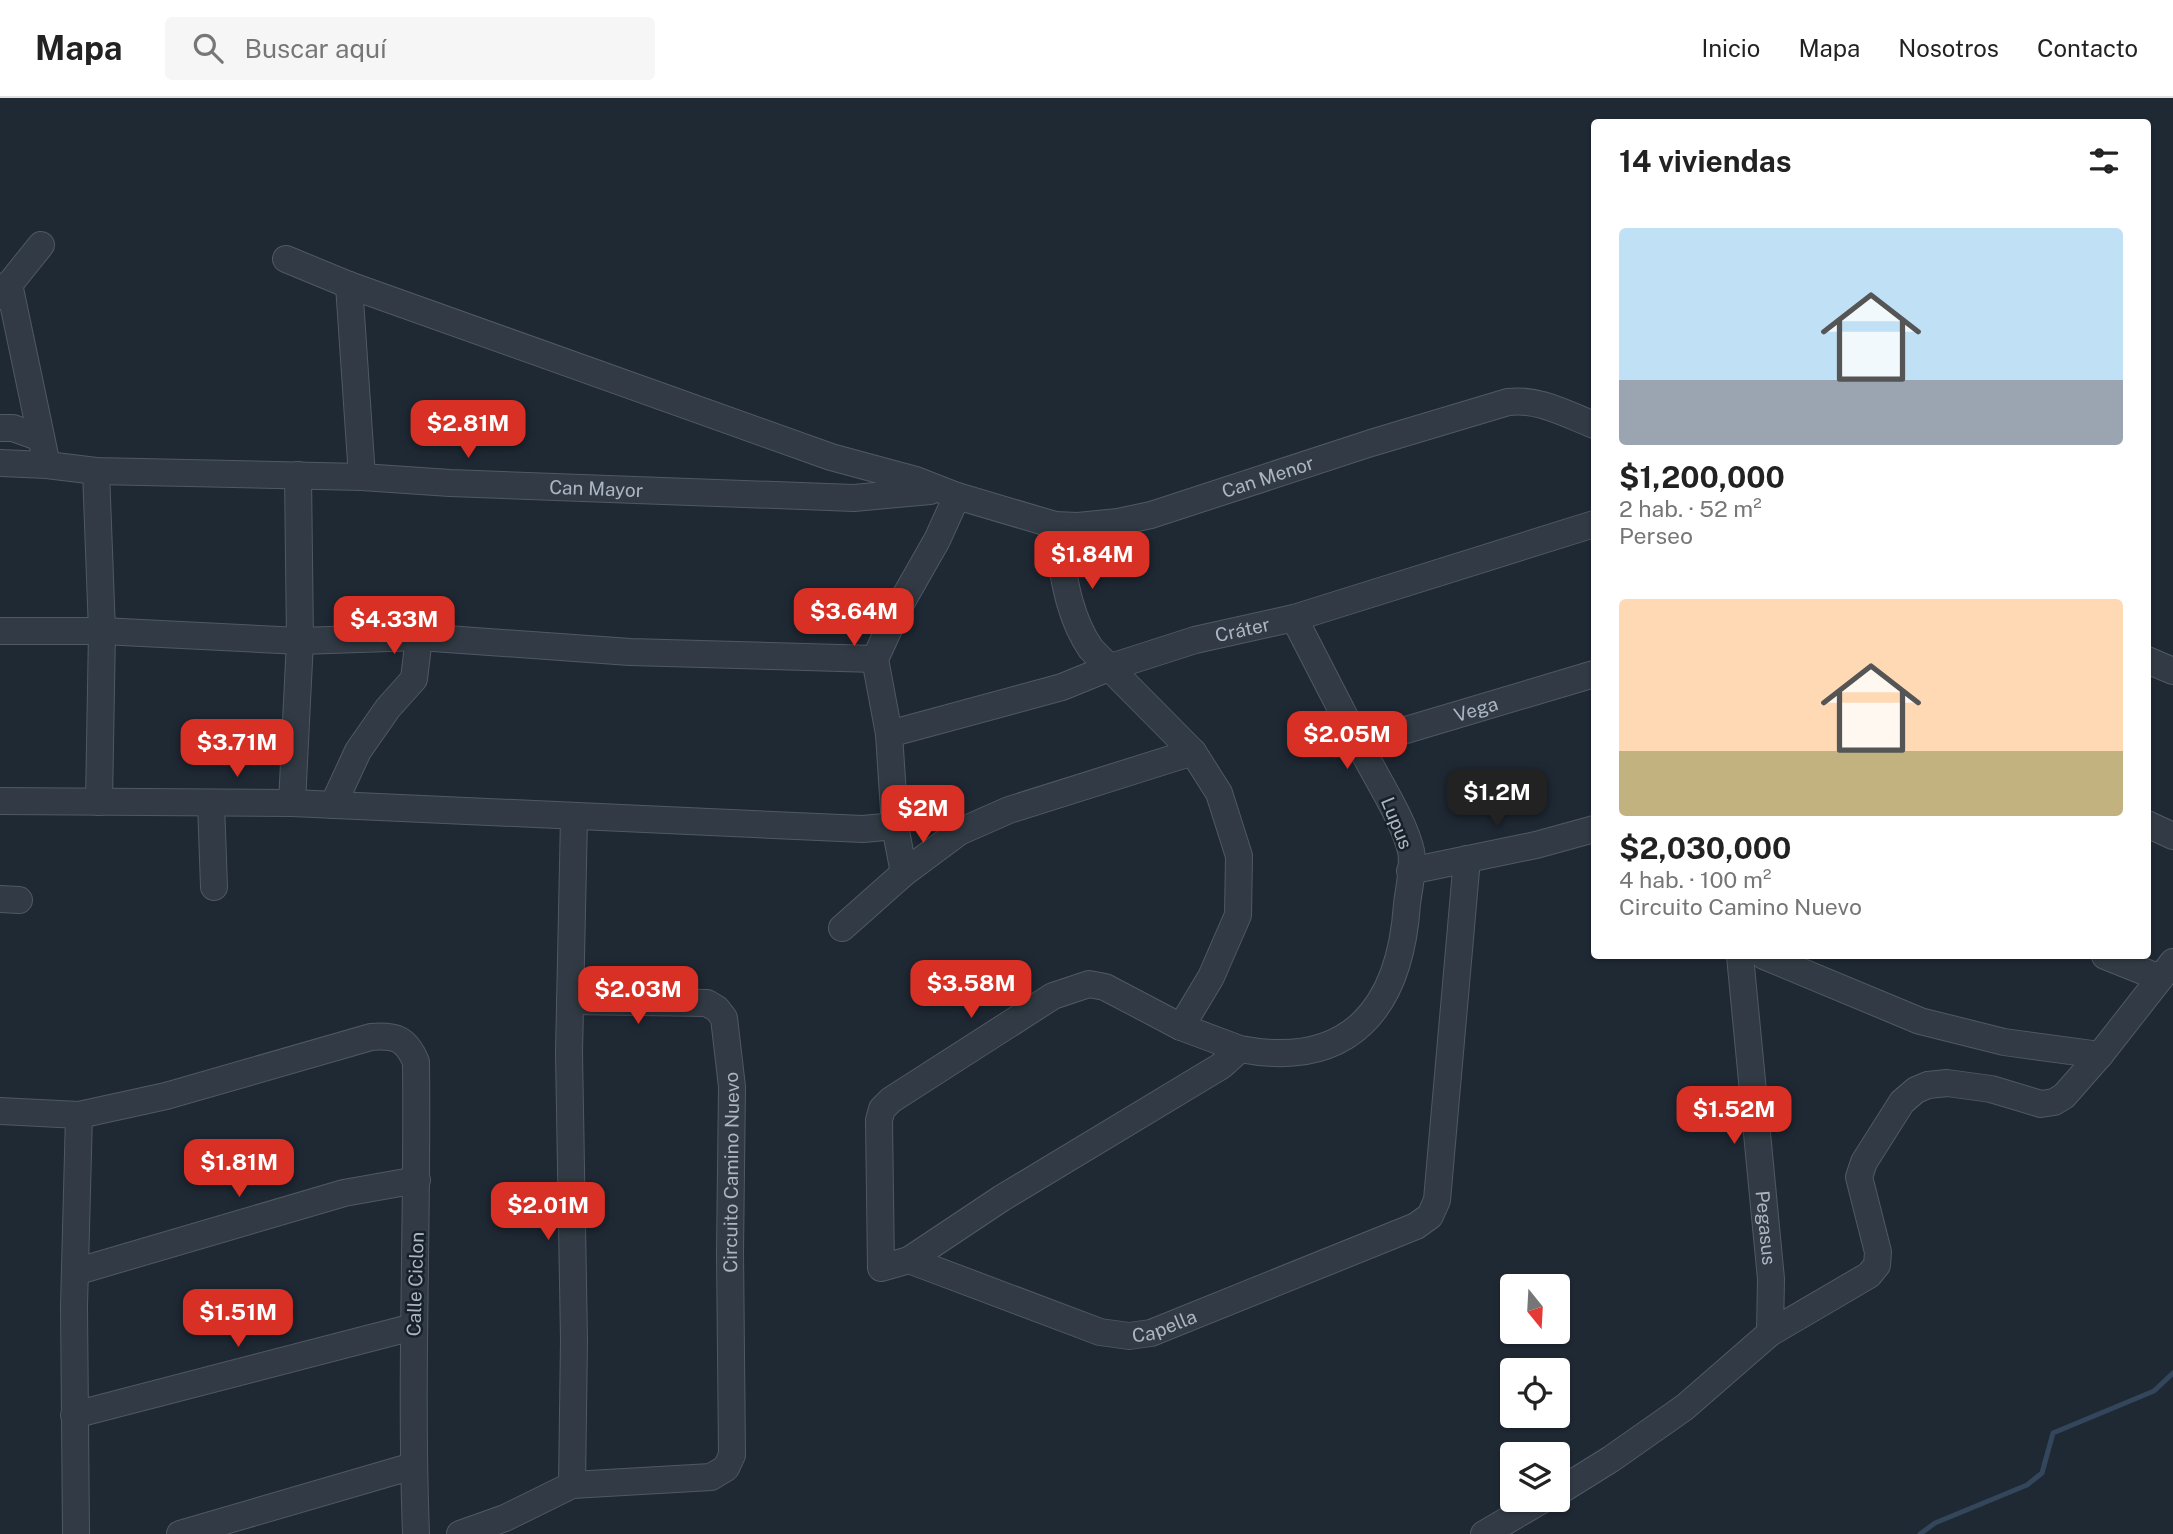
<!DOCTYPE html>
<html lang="es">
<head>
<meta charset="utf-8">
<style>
	:root { --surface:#fff; --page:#f6f6f6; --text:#222; --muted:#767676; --line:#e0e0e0; --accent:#d93025 }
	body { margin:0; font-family:"Public Sans",sans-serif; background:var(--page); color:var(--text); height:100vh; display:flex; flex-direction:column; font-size:26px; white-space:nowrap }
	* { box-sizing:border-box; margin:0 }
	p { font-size:23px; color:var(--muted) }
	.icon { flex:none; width:38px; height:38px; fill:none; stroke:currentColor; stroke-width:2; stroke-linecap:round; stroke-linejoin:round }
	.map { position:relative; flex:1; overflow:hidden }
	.drawer { position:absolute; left:1591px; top:21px; width:560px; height:840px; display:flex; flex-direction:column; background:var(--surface); border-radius:7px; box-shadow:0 2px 5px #0004 }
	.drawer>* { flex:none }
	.needle { width:46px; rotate:162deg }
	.fabs { position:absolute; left:1500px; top:1176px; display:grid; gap:14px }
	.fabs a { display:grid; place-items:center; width:70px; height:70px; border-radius:7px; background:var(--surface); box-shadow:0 2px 5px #0004; font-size:35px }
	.price { position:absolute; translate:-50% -60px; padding:0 16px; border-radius:14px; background:var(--accent); color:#fff; font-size:23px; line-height:46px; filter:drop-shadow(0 2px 4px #0008) }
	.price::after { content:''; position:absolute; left:50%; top:42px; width:21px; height:16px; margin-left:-10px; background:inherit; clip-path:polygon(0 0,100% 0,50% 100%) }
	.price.active { background:#222; color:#fff }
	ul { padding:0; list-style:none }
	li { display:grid; align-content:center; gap:14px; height:371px; padding:0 28px }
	li span { display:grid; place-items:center; height:217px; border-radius:7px; color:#555 }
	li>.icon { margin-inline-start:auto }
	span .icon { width:126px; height:126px; fill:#fffc; stroke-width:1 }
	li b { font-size:30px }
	h2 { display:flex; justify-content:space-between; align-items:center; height:84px; padding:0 28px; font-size:30px }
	header { display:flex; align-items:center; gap:42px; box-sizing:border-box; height:98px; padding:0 35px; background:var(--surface); border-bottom:2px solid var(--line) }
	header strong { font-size:33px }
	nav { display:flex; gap:38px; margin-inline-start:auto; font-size:24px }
	.search { width:490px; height:63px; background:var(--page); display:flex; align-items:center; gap:18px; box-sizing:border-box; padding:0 24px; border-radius:7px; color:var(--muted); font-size:26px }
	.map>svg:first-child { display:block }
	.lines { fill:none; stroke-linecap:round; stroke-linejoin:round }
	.stream { stroke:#33465b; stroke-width:5 }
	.minor-casing { stroke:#505963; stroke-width:28 }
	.minor { stroke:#323b45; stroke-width:26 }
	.labels { text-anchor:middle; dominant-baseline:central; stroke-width:5; stroke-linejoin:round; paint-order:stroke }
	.street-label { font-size:19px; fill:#acb6c2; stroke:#182029 }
</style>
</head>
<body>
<header>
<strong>Mapa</strong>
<div class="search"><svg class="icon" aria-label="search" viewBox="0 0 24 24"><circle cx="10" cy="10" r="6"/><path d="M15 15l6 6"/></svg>Buscar aquí</div>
<nav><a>Inicio</a><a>Mapa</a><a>Nosotros</a><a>Contacto</a></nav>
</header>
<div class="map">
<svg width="2173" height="1436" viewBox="0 0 2173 1436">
	<rect width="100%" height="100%" fill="#1f2934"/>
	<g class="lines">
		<polyline class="stream" points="1920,1436 1935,1425 2027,1387 2042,1375 2053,1335 2154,1293 2173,1275"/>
		<g class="minor-casing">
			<g id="minor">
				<path id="s1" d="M286 161 349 187 831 359 916 382 957 398 1055 427 1078 428 1118 424 1151 417 1371 345 1508 304C1538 300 1566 316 1594 327"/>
				<polyline points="9,186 47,367"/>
				<polyline points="349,187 362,379"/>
				<polyline points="0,198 41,147"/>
				<polyline points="0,330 13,330 41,340"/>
				<path id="s2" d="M0 365 47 367 96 373 362 379 450 385 854 400 930 393"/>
				<polyline points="96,373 102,533 99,704"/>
				<path d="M1055 427C1063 470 1066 515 1091 551L1193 654 1219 695 1239 758 1238 817 1211 879 1181 929"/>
				<polyline points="0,533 102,533 300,543 419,539 630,554 875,561"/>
				<polyline points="2147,562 2173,573"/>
				<path id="s3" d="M889 636 1062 589 1111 569 1195 542 1294 520 1594 426"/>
				<path id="s4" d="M1359 646 1594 576"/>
				<polyline points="0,703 292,705 863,731 895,728"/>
				<polyline points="211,705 214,789"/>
				<polyline points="292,705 300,543 298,377"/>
				<polyline points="333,707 358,653 388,610 414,581 419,539"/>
				<polyline points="2147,726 2173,738"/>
				<polyline points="1410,773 1536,747 1594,731"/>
				<polyline points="904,775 895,728 889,636 875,561 900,507 937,442 957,398"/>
				<polyline points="0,801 19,802"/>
				<polyline points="842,830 904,775 959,734 1009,712 1193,654"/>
				<path id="s5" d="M1740 858 1771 1181 1770 1235"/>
				<polyline points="1764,858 1920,923 2004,944 2100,957"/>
				<polyline points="2105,858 2160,880"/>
				<path d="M1240 951 1181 929 1105 889 1089 886 1053 898 891 1002 882 1011 879 1022 881 1170 909 1162 1002 1100 1221 968 1240 951C1350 972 1400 910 1407 806 1409 790 1414 769 1411 753 1405 725 1379 684 1365 657 1341 612 1318 566 1294 520"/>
				<path d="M0 1013 79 1017 166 998 371 939C395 937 406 940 416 964 418 1121 410 1279 416 1436"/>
				<path id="s6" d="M909 1162 1100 1234 1129 1238 1151 1235 1416 1128 1430 1118 1437 1102 1467 761"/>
				<polyline points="75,1174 344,1095 417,1082"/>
				<polyline points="74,1317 413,1229"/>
				<polyline points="572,1387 574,1242 569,955 574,719"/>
				<polyline points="1558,1394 1611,1361 1685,1309 1770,1235 1869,1177 1877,1167 1878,1154 1859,1079 1864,1064 1902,1004 1916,992 1928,987 1947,985 1991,991 2041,1006 2054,1004 2064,998 2100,957 2173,864"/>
				<polyline points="76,1436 74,1208 79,1017"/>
				<polyline points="180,1436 413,1368"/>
				<path id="s7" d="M460 1436 505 1420 572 1387 711 1379 726 1370 732 1357 730 1154 732 989 724 920 717 911 707 905 570 903"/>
				<polyline points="1484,1436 1542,1402"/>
			</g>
		</g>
		<use href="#minor" class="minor"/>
	</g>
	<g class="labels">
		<g class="street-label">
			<text stroke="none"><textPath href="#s1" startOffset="1034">Can Menor</textPath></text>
			<text stroke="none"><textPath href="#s2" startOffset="597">Can Mayor</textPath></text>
			<text stroke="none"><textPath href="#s3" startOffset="369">Cráter</textPath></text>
			<text stroke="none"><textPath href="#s4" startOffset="122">Vega</textPath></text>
			<text transform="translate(1397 725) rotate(68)">Lupus</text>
			<text stroke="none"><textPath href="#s7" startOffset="576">Circuito Camino Nuevo</textPath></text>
			<text stroke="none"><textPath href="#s5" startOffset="273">Pegasus</textPath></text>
			<text transform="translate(415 1186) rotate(-88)">Calle Ciclon</text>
			<text stroke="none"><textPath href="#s6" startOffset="270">Capella</textPath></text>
		</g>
	</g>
</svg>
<div class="fabs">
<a><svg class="needle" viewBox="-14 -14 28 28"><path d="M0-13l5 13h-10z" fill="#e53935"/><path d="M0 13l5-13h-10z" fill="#767676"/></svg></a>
<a><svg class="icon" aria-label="locate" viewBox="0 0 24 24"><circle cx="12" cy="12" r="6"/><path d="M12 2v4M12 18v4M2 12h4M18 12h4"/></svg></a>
<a><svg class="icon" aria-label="layers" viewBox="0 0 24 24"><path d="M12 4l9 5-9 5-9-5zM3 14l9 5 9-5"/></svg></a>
</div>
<b class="price" style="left:468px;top:362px">$2.81M</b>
<b class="price" style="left:1092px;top:493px">$1.84M</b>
<b class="price" style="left:854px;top:550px">$3.64M</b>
<b class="price" style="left:394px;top:558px">$4.33M</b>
<b class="price" style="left:1347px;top:673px">$2.05M</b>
<b class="price" style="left:237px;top:681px">$3.71M</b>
<b class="price active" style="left:1497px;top:731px">$1.2M</b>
<b class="price" style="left:923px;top:747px">$2M</b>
<b class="price" style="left:971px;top:922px">$3.58M</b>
<b class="price" style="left:638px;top:928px">$2.03M</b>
<b class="price" style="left:1734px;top:1048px">$1.52M</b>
<b class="price" style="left:239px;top:1101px">$1.81M</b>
<b class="price" style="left:548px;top:1144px">$2.01M</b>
<b class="price" style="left:238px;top:1251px">$1.51M</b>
<section class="drawer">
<h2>14 viviendas<svg class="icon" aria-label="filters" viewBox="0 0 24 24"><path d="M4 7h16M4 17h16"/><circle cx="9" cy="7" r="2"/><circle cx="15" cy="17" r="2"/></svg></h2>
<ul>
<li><span style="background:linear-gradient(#bfe0f5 70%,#9aa5b1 0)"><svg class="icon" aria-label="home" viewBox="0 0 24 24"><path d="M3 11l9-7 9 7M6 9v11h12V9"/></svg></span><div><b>$1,200,000</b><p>2 hab. · 52 m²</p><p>Perseo</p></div></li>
<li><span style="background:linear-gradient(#ffd9b3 70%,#c2b280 0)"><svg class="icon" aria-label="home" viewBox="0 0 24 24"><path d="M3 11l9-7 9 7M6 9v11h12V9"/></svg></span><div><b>$2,030,000</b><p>4 hab. · 100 m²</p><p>Circuito Camino Nuevo</p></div></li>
</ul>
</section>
</div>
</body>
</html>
